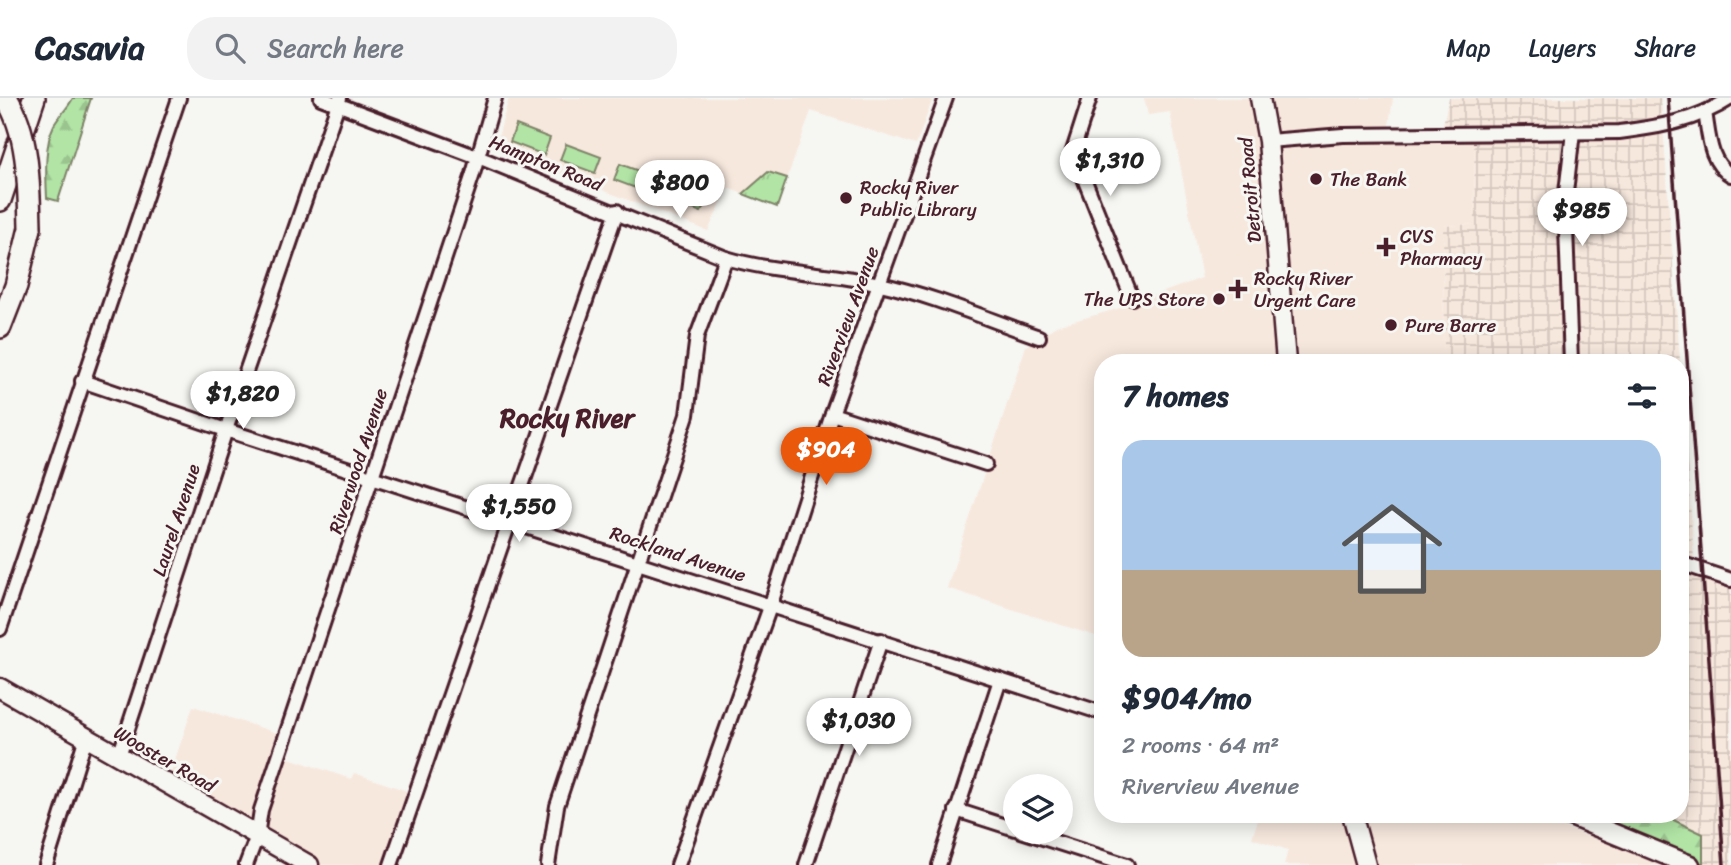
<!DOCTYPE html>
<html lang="en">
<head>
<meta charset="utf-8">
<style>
	:root { --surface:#fff; --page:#f2f2f3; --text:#1f2937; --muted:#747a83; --line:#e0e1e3; --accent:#ea580c }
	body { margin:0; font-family:Sriracha,sans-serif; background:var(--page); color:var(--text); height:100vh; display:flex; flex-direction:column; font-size:26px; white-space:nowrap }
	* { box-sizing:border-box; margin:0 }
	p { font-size:23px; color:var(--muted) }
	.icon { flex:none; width:38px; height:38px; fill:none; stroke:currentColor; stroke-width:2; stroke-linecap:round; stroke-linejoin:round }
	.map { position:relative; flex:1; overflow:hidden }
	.sheet { position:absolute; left:1094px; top:256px; width:595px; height:469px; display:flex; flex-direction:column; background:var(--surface); border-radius:28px; box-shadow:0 4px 18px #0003 }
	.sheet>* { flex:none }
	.controls { position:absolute; left:1003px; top:676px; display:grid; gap:14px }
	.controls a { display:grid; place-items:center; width:70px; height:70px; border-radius:50%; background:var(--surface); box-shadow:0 4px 18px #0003; font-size:35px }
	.price { position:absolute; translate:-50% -60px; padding:0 16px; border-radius:24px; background:#fff; color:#222; font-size:23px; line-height:46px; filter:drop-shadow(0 2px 4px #0008) }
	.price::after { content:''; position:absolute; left:50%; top:42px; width:21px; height:16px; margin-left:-10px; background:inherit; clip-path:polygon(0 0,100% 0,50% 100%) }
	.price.current { background:var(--accent); color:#fff }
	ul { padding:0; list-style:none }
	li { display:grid; align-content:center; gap:14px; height:371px; padding:0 28px }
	li span { display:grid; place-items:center; height:217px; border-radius:21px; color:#555 }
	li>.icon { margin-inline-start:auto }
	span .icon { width:126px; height:126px; fill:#fffc; stroke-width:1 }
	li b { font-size:30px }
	h2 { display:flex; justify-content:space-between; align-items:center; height:84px; padding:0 28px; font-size:30px }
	header { display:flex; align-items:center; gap:42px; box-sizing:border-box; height:98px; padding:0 35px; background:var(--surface); border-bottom:2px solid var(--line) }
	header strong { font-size:33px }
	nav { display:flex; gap:38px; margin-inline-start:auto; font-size:24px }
	.search { width:490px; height:63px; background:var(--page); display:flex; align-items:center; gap:18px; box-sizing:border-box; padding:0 24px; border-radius:28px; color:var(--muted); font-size:26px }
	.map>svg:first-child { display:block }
	.built { fill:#f7e8dd }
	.industrial { fill:url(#industrial-grid) }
	.grass { fill:url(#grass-tufts); stroke:#7e8268; stroke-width:2 }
	.forest { fill:url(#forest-firs); stroke:#7e8268; stroke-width:2 }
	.pitch { fill:#b1e4a5; stroke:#7e8268; stroke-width:2 }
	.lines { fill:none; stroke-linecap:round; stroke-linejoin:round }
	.street-casing { stroke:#4a1f2b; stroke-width:18 }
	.primary-casing { stroke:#4a1f2b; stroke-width:23 }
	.highway-casing { stroke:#4a1f2b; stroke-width:26 }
	.street { stroke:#f6f6f2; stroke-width:12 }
	.primary { stroke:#f6f6f2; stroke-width:18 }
	.highway { stroke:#f6f6f2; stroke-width:21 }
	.rail { stroke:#4a1f2b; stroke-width:3.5 }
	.highway-bridge-casing { stroke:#4a1f2b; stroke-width:26; stroke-linecap:butt }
	.highway-bridge { stroke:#f6f6f2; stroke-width:21 }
	.poi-dot { fill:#4a1f2b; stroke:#f6f6f2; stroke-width:2.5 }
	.labels { text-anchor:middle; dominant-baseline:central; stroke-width:6; stroke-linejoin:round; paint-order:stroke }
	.street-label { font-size:19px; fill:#4a1f2b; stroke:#f6f6f2 }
	.poi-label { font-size:19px; fill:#4a1f2b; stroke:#f6f6f2; text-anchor:start }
	.district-label { font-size:26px; font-weight:bold; fill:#4a1f2b; stroke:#f6f6f2 }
</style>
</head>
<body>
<header>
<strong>Casavia</strong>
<div class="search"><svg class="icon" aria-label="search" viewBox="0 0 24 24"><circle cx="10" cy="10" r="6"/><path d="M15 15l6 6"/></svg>Search here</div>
<nav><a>Map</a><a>Layers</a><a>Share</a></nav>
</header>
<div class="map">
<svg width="1731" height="767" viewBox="0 0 1731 767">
	<defs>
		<pattern id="industrial-grid" width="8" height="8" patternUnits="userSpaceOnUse" patternTransform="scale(1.75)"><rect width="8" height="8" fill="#f7e8dd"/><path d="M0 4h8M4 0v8" fill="none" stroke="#d5c7be"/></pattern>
		<pattern id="grass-tufts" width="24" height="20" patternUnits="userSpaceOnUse" patternTransform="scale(1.75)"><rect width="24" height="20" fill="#b1e4a5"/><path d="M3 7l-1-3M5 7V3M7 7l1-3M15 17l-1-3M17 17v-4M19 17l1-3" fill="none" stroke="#9ac38e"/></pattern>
		<pattern id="forest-firs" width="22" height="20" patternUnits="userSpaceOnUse" patternTransform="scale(1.75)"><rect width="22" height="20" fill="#b1e4a5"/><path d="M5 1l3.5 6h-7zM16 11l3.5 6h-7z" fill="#9ac38e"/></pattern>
	</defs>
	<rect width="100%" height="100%" fill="#f6f6f2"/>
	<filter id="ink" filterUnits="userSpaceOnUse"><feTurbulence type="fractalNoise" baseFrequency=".0143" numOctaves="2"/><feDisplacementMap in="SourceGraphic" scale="14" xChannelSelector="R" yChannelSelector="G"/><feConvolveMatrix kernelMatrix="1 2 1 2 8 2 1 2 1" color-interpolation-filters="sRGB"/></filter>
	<g filter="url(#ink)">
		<g class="built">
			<polygon points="509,0 933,0 916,47 811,13 777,109 728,90 708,133 495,50"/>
			<polygon points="1144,0 1393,0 1387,40 1474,40 1475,126 1443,128 1444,264 1102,264 1102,540 947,490 1026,248 1056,228 1117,211 1202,180 1170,14 1148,17"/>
			<polygon points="193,608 289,639 283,658 351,681 354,675 410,694 386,767 318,767 168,683"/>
			<polygon points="1260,716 1528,716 1666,767 1284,767 1288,752 1252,740"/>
		</g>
		<g class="industrial">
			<polygon points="1449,0 1661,0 1680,264 1444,264 1443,128 1475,126 1474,41 1440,40"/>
			<polygon points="1680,264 1695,475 1731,487 1731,767 1703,766 1703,736 1661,716 1680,716"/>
		</g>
		<polygon class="grass" points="768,74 787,80 777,109 743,96"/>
		<g class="forest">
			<path d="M73 0H91L58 103 47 100C46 78 44 47 54 27 59 18 68 10 73 0Z"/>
			<polygon points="1577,716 1661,716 1703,736 1703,766"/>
		</g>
		<g class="pitch">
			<polygon points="516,27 550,40 544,57 510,44"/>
			<polygon points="566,46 601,59 595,75 560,62"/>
			<polygon points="620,66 655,79 649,95 614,82"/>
			<polygon points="673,85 708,98 701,114 667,101"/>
		</g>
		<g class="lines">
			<g class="street-casing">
				<g id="street">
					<path d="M321 0 488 63 726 160C776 175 829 174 880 186 934 198 987 221 1039 239"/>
					<polyline points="1090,0 1073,53 1132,200"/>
					<path d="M1705 14C1709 37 1709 65 1731 77"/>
					<path d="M1268 43 1343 37 1619 34C1659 29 1696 23 1731 0"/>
					<polyline points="1571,264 1565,103 1573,34"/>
					<polyline points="82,283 226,332 1102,615"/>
					<polyline points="832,316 986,366"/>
					<polyline points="1680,465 1731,482"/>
					<polyline points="0,531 179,0"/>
					<polyline points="119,658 226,332 340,0"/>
					<polyline points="956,712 1015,731"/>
					<polyline points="1021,733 1127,767"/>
					<polyline points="46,767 86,639"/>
					<polyline points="246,767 257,738 261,712 473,76 495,0"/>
					<polyline points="391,767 617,113"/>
					<polyline points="548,767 557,708 687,317 697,238 726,160"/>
					<polyline points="678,767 771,506 832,316 946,0"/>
					<polyline points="806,767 881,542"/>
					<polyline points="939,767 1000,582"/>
				</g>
			</g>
			<g class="primary-casing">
				<g id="primary">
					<polyline points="1260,0 1268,43 1286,264"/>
					<polyline points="0,590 309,767"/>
					<polyline points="1352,716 1366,767"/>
					<polyline points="1566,716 1690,767"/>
				</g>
			</g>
			<g class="highway-casing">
				<g id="highway">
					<polyline points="0,102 34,0"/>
					<polyline points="0,229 16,188 30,130"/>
				</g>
			</g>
			<use href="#street" class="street"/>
			<use href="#primary" class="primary"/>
			<use href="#highway" class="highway"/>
			<polyline class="rail" points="1668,0 1724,767"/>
			<g class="highway-bridge-casing">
				<path id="highway-bridge" d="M6 0C29 34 29 90 30 130"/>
			</g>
			<use href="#highway-bridge" class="highway-bridge"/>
		</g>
	</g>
	<g class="poi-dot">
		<circle cx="1316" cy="81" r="7"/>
		<circle cx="846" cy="100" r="7"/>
		<path d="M1382.5 138.5h7v7h7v7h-7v7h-7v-7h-7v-7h7z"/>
		<path d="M1234.5 180.5h7v7h7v7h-7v7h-7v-7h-7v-7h7z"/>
		<circle cx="1219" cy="201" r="7"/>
		<circle cx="1391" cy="227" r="7"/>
	</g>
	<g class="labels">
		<g class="street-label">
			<text transform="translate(546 65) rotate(22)">Hampton Road</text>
			<text transform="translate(1250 92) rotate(-95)">Detroit Road</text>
			<text transform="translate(848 218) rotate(-70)">Riverview Avenue</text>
			<text transform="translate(358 363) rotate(-72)">Riverwood Avenue</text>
			<text transform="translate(176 422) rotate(-72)">Laurel Avenue</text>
			<text transform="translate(678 456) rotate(18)">Rockland Avenue</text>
			<text transform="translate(165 661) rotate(30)">Wooster Road</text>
		</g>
		<g class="poi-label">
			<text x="1330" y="81">The Bank</text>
			<text x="860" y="89">Rocky River<tspan x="860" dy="22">Public Library</tspan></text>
			<text x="1400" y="138">CVS<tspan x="1400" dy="22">Pharmacy</tspan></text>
			<text x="1254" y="180">Rocky River<tspan x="1254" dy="22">Urgent Care</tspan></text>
			<text x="1205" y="201" text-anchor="end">The UPS Store</text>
			<text x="1405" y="227">Pure Barre</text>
		</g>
		<g class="district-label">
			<text x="567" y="320">Rocky River</text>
		</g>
	</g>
</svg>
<div class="controls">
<a><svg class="icon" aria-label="layers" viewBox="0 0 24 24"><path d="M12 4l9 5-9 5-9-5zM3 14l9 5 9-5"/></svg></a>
</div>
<b class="price" style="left:1110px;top:100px">$1,310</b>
<b class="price" style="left:680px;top:122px">$800</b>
<b class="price" style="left:1582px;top:150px">$985</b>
<b class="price" style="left:243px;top:333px">$1,820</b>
<b class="price current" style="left:826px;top:389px">$904</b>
<b class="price" style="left:519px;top:446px">$1,550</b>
<b class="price" style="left:859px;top:660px">$1,030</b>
<section class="sheet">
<h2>7 homes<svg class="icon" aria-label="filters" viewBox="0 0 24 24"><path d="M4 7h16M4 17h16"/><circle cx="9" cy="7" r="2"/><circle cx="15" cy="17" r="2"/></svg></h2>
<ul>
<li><span style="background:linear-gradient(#a9c7e8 60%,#b9a48a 0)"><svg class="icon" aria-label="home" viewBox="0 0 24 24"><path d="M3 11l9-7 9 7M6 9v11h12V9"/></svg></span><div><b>$904/mo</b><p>2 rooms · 64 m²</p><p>Riverview Avenue</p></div></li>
</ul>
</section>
</div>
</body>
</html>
